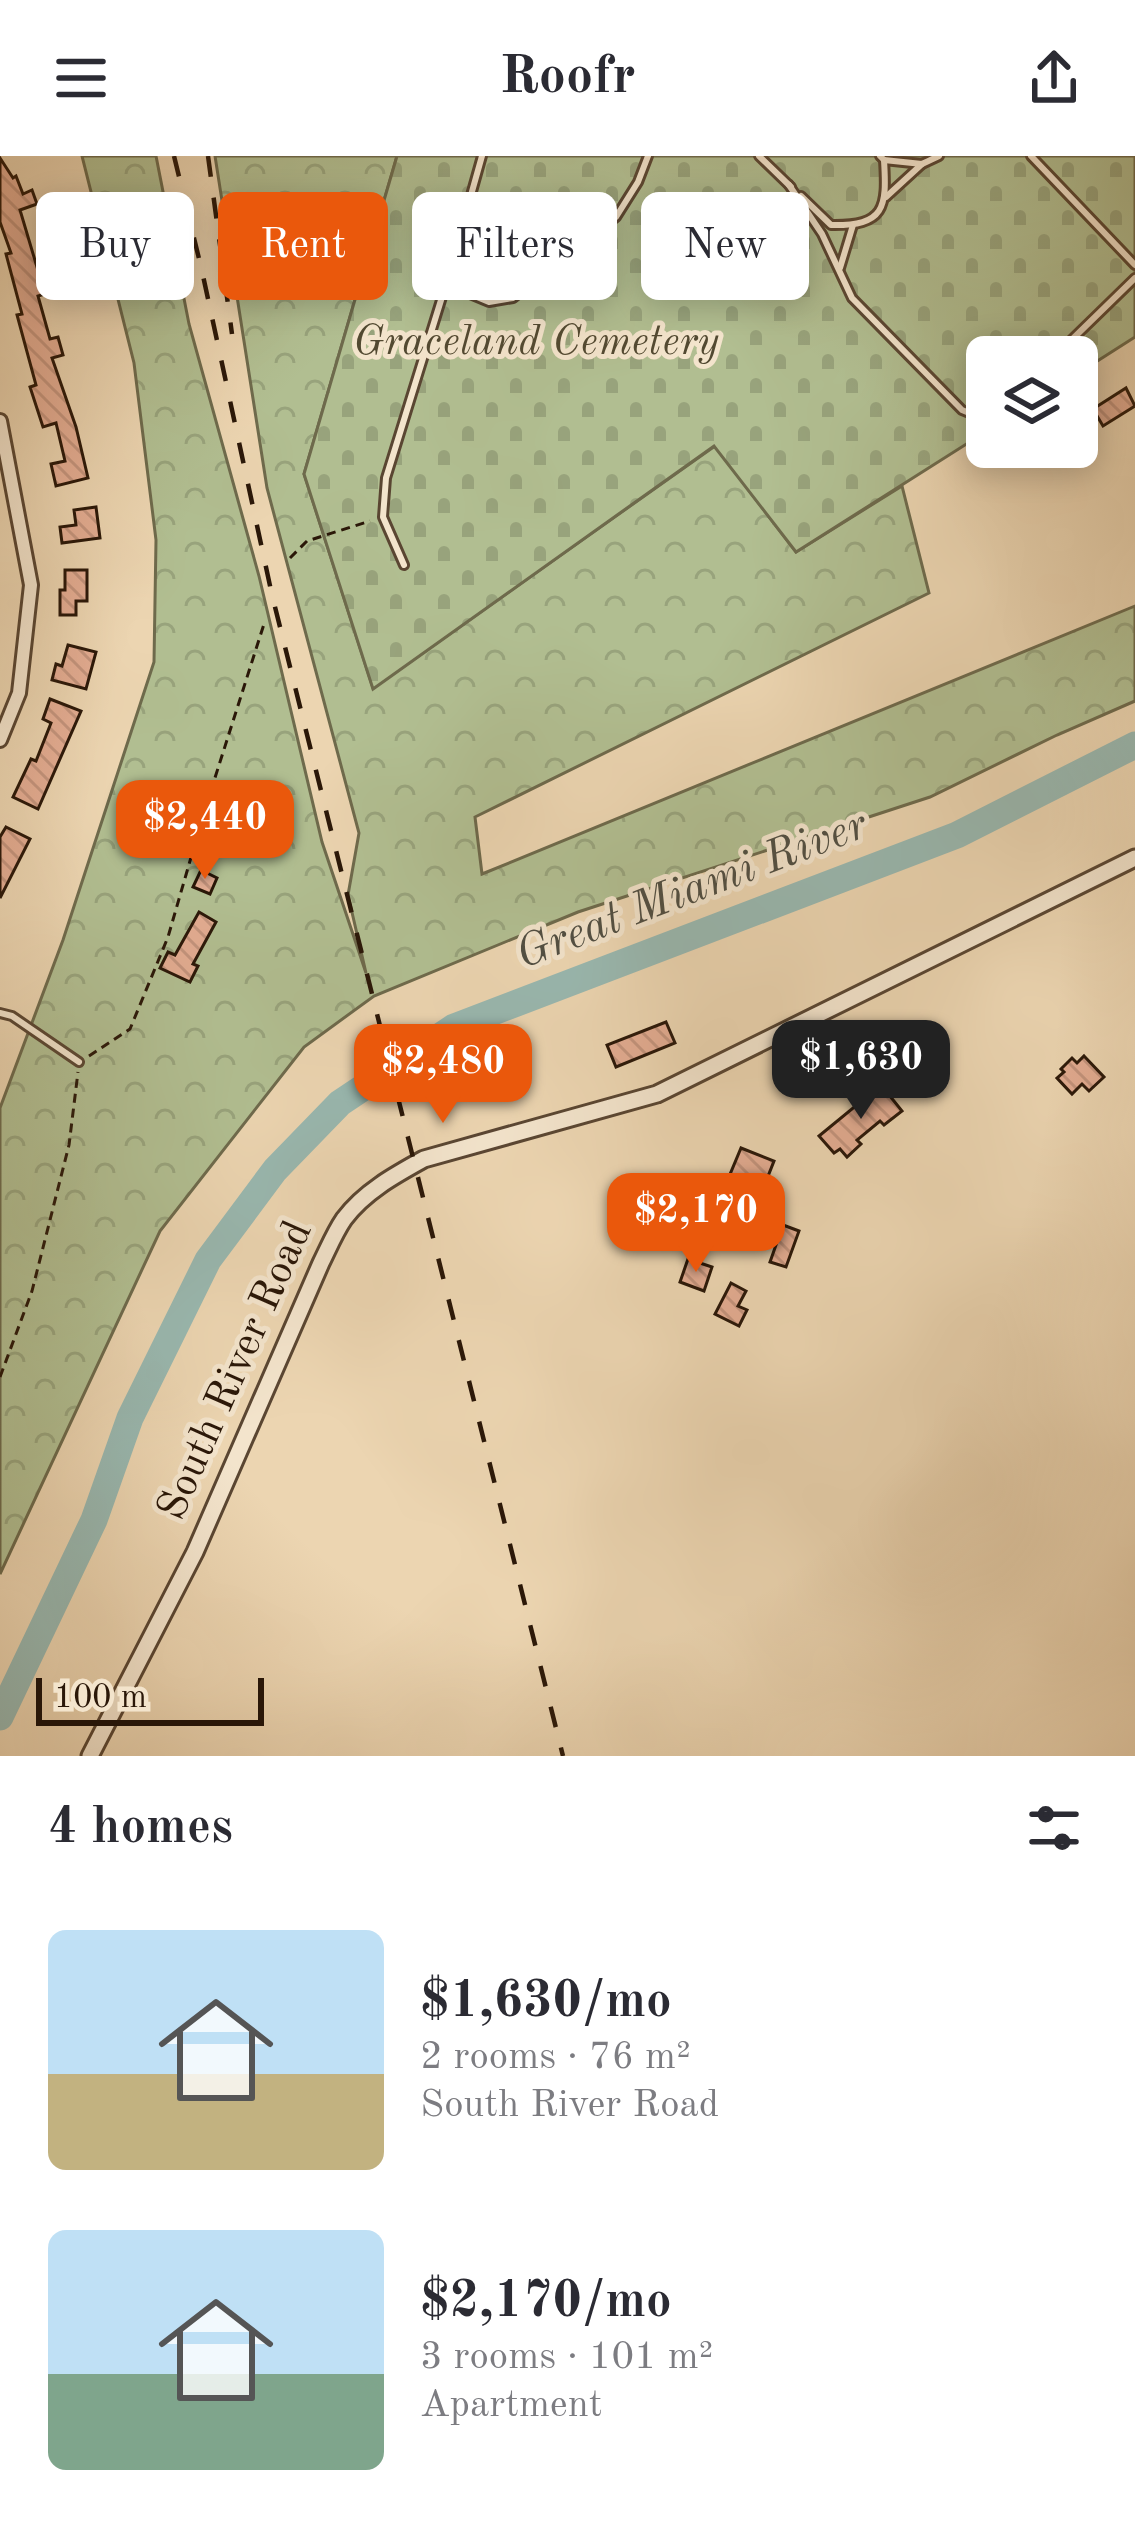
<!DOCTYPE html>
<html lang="en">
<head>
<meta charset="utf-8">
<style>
	:root { --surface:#fff; --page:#f7f7f7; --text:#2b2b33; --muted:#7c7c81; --accent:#ea580c }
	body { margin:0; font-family:"Old Standard TT",serif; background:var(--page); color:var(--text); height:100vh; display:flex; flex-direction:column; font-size:45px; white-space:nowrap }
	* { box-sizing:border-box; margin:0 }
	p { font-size:39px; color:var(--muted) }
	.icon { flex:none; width:66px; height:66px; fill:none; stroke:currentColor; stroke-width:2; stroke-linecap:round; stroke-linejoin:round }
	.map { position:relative; height:1600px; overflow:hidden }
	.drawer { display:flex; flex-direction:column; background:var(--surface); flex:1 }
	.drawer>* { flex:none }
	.guide { position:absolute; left:36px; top:36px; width:1065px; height:108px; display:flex; gap:24px }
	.fabs { position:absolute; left:966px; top:180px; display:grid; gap:24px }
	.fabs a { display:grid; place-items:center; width:132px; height:132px; border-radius:18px; background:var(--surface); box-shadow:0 6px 30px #0003; font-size:60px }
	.scale { position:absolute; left:36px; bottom:30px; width:228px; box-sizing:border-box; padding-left:12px; border:6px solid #2a1708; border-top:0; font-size:33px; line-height:42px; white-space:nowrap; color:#2a1708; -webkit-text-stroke:9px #f3e4cc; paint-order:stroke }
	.price { position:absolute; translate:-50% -102px; padding:0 27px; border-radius:24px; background:var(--accent); color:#fff; font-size:39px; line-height:78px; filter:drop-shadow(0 3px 6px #0008) }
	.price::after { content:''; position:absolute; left:50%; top:72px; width:36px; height:27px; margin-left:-18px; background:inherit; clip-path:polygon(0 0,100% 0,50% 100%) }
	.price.active { background:#222; color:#fff }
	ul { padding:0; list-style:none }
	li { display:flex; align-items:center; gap:36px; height:300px; padding:0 48px }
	li span { display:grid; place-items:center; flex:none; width:336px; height:240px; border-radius:18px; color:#555 }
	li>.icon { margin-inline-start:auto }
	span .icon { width:144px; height:144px; fill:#fffc; stroke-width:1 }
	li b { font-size:51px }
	h2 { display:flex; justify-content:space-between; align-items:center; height:144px; padding:0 48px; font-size:51px }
	.tag { padding:0 42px; border-radius:18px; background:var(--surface); box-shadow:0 6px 30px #0003; font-size:42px; line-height:108px }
	.tag.active { background:var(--accent); color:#fff }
	header { display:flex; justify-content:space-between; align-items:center; height:156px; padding:0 48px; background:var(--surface); font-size:54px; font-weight:700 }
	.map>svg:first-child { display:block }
	.forest { fill:url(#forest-crowns); stroke:#6e6a4c; stroke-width:3 }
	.cemetery { fill:url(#cemetery-stones); stroke:#6e6a4c; stroke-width:3 }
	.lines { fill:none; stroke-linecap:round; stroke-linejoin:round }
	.river { stroke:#99b8b0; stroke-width:27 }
	.building { fill:url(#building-back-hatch); stroke:#2a1708; stroke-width:3 }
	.service-casing { stroke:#5a4632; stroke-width:12 }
	.minor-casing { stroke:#5a4632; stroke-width:18 }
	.tertiary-casing { stroke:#5a4632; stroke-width:21 }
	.path { stroke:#2a1708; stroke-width:3; stroke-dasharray:9 6; stroke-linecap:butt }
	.service { stroke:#f3e4cc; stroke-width:6 }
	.minor { stroke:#f3e4cc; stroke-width:12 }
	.tertiary { stroke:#f3e4cc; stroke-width:15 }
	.rail { stroke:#2a1708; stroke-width:4.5; stroke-dasharray:21 21; stroke-linecap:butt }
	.labels { text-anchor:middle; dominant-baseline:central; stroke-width:10; stroke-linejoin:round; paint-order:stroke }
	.park-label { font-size:42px; font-style:italic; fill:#524931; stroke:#f3e4cc }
	.street-label { font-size:42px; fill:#2a1708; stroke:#f3e4cc }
	.water-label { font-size:45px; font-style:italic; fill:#514f43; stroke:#f3e4cc }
</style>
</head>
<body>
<header><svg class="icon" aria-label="menu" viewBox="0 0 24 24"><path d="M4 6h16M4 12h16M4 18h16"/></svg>Roofr<svg class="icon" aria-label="share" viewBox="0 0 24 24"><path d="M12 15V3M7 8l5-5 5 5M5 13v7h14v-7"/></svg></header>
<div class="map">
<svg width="1135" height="1600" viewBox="0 0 1135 1600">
	<defs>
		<pattern id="forest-crowns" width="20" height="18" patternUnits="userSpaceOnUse" patternTransform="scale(3)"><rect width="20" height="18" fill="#b1be91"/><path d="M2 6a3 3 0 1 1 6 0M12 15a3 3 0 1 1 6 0" fill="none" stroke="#98a37c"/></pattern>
		<pattern id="cemetery-stones" width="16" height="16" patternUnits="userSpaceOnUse" patternTransform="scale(3)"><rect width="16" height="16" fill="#b1be91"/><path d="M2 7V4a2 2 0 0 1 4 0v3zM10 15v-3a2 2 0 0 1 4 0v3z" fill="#98a37c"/></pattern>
		<pattern id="building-back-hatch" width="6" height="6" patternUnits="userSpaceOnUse" patternTransform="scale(3)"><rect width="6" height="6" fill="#e4ad93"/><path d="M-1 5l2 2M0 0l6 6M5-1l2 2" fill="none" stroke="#c4947d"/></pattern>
	</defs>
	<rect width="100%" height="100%" fill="#ecd5b1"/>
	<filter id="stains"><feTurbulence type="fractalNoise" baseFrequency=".00167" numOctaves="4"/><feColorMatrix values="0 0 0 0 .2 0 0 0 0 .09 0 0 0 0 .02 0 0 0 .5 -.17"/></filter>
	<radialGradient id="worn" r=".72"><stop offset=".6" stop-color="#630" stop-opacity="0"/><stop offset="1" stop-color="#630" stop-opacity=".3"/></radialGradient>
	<polygon class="forest" points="82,0 156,0 189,168 259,420 322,686 366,817 348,739 359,677 267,332 215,0 397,0 304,318 373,532 715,290 796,396 902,330 929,437 475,661 482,718 1135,450 1135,545 1057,579 930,641 578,756 374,840 304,891 160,1075 0,1418 0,952 63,784 154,506 156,384 134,207"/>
	<polygon class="cemetery" points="397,0 1135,0 1135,181 1077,218 1077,201 987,201 987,275 796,396 714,290 373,533 304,318"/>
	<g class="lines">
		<polyline class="river" points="0,1561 94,1364 130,1262 208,1104 275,1014 340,947 454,871 957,679 1135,589"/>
	</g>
	<g class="building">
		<polygon points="0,2 13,22 16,20 23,38 32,34 37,48 20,54 45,138 38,140 50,183 58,181 63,199 52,202 76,271 88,322 56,330 51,308 65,305 56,267 43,271 30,231 36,229 17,159 22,158 6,98 11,97 0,66"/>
		<polygon points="1126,232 1135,250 1103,270 1093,253"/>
		<polygon points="96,351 100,382 62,387 60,371 76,369 74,354"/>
		<polygon points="65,414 87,414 87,445 76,445 76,459 60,459 60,434 65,434"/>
		<polygon points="68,489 96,496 86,533 52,524 56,508 62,510"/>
		<polygon points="50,543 81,555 38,653 13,641 31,603 36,605 51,567 43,563"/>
		<polygon points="6,671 30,683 0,742 0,681"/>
		<polygon points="201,714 217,722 210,738 193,731"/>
		<polygon points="199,756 216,766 193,808 198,810 190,826 160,812 168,796 175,799"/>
		<polygon points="666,866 675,887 616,911 607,889"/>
		<polygon points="1084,900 1104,921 1089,935 1082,928 1072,938 1057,922 1064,916 1061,913 1072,902 1077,907"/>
		<polygon points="881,929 902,955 884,969 880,965 857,984 861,988 847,1001 840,993 834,997 819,980"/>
		<polygon points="741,992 774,1005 761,1038 754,1035 749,1048 732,1042 736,1032 726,1028"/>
		<polygon points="783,1069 799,1075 786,1111 770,1106"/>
		<polygon points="688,1103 712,1111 704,1135 680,1126"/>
		<polygon points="731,1127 746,1135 738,1150 747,1154 739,1170 715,1158"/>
	</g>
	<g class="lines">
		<g class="service-casing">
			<g id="service">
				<polyline points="759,0 791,31"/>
				<polyline points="1031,0 1135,109"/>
				<polyline points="884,4 922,8 939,0"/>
				<polyline points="789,29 822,78 852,142 962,254 974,259 987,259"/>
				<path d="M801 40 831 69C885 70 887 52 884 4L880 0"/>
				<polyline points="886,41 922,8"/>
				<polyline points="840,112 853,69"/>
				<polyline points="446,128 489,146 513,142 616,61 638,26 648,0"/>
				<polyline points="1054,201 1135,122"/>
				<polyline points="404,409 383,361 386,322 446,128 482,0"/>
				<polyline points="0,857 12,860 79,906"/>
			</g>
		</g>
		<g class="minor-casing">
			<polyline id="minor" points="0,265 31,429 19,537 0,584"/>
		</g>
		<g class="tertiary-casing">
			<path id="tertiary" d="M90 1600 195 1396 321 1107C328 1093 335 1076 344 1063 364 1036 395 1019 424 1003L657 938 1135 702"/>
		</g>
		<g class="path">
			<polyline points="290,402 307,385 370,365"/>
			<polyline points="89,900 130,873 168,781 205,653 264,468"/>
			<polyline points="0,1221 32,1135 69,989 78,916"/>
		</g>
		<use href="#service" class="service"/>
		<use href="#minor" class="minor"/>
		<use href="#tertiary" class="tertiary"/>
		<g class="rail">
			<polyline points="174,0 202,115 272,439 563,1600"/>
			<polyline points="208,0 232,178"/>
		</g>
	</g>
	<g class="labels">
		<g class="park-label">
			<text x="536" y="187">Graceland Cemetery</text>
		</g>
		<g class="street-label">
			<text transform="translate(236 1215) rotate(-66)">South River Road</text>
		</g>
		<g class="water-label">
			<text transform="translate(692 735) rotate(-21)">Great Miami River</text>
		</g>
	</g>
	<rect width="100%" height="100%" filter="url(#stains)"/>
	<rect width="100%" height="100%" fill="url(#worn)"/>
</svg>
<div class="fabs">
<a><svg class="icon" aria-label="layers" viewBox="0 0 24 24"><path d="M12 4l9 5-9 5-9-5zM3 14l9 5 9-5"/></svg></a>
</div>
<div class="scale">100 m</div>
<b class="price" style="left:205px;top:726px">$2,440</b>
<b class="price active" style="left:861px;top:966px">$1,630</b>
<b class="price" style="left:443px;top:970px">$2,480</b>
<b class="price" style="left:696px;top:1119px">$2,170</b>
<div class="guide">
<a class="tag">Buy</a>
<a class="tag active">Rent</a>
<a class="tag">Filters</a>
<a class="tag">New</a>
</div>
</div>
<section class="drawer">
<h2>4 homes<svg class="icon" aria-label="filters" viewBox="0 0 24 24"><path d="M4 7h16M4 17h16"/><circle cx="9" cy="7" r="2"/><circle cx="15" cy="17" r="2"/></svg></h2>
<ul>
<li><span style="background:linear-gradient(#bfe0f5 60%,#c2b280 0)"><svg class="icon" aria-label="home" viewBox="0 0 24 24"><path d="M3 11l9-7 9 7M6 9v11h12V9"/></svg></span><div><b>$1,630/mo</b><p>2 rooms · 76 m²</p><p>South River Road</p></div></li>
<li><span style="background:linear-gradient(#bfe0f5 60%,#7fa58c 0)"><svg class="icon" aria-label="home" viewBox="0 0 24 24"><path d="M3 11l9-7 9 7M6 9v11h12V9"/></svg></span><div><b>$2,170/mo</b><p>3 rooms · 101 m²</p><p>Apartment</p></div></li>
</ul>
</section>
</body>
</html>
